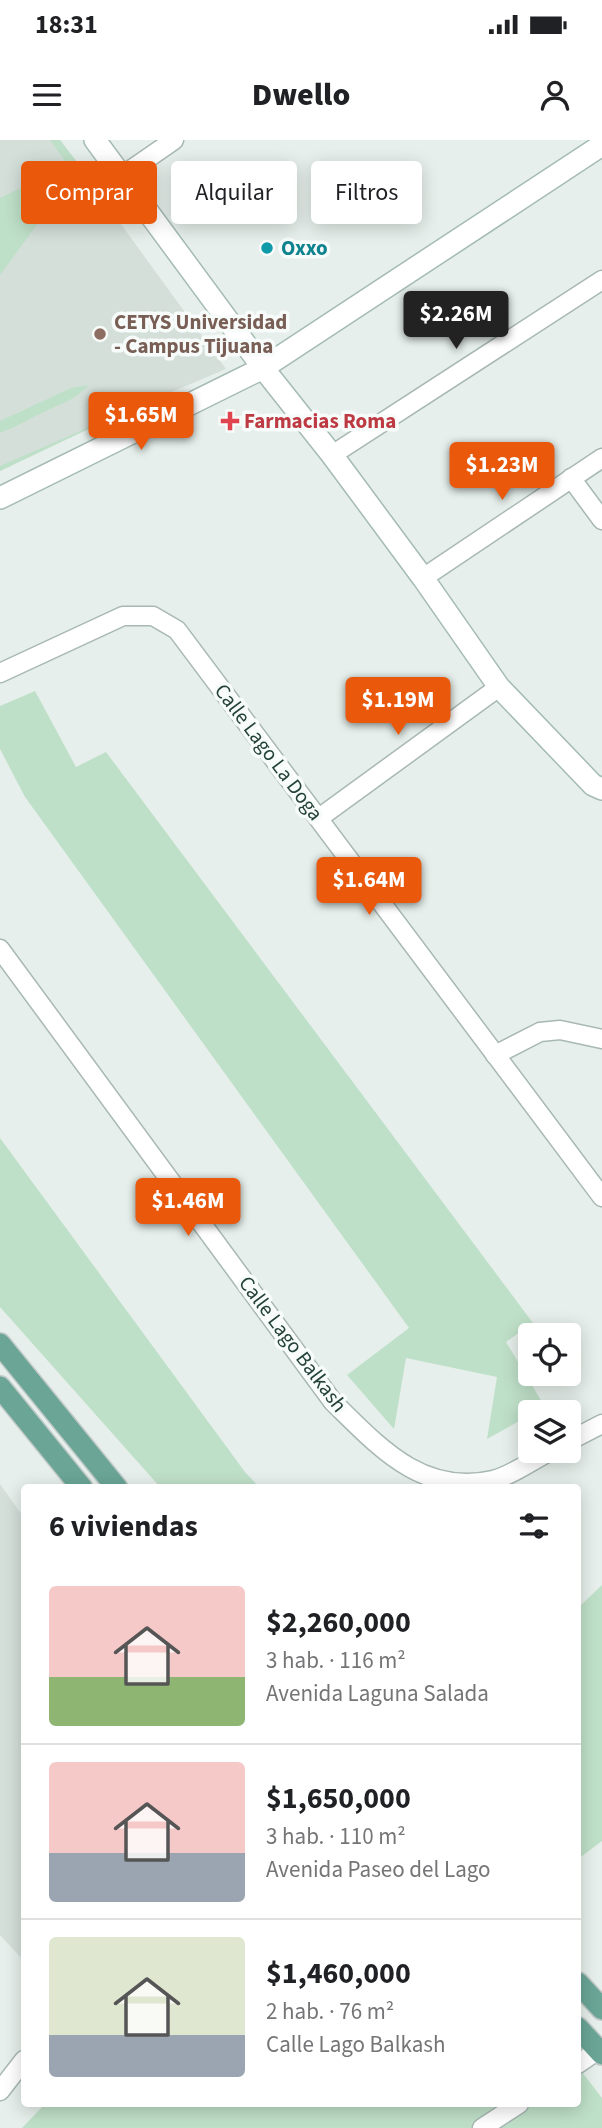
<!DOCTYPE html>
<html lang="es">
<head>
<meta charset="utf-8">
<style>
	:root { --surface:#fff; --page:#f2f2f2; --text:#202124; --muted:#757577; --line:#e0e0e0; --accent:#ea580c }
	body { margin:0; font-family:"Source Sans 3",sans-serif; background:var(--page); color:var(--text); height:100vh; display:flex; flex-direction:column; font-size:26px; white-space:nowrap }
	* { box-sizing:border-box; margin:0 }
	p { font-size:23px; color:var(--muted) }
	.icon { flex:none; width:38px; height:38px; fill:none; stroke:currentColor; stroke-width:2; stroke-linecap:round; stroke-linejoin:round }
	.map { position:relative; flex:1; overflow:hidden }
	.panel { position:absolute; left:21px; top:1344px; width:560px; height:623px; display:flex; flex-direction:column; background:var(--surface); border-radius:7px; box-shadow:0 4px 18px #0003 }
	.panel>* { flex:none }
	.hud { position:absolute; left:21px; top:21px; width:560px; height:63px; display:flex; gap:14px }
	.controls { position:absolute; left:518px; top:1183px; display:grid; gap:14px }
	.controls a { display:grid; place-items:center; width:63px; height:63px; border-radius:7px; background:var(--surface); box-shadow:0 4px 18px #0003; font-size:35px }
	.price { position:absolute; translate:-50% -60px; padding:0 16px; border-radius:7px; background:var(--accent); color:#fff; font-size:23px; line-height:46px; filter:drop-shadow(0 2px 4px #0008) }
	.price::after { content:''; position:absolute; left:50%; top:42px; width:21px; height:16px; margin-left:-10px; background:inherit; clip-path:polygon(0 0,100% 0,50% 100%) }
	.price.on { background:#222; color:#fff }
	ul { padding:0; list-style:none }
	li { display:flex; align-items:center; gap:21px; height:175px; padding:0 28px }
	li+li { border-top:2px solid var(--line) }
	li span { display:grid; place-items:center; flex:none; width:196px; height:140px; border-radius:7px; color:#555 }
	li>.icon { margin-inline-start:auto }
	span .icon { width:84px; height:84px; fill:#fffc; stroke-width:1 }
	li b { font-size:30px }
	h2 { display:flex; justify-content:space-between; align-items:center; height:84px; padding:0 28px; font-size:30px }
	.pill { padding:0 24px; border-radius:7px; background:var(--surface); box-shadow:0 4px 18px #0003; font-size:24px; line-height:63px }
	.pill.on { background:var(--accent); color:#fff }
	.status { display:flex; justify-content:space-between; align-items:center; height:49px; padding:0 35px; background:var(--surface); direction:ltr }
	.status svg { height:19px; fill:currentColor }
	header { display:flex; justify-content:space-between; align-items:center; height:91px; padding:0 28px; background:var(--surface); font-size:32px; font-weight:800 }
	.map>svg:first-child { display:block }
	.built { fill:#d4dfda }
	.green { fill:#bfe0c8 }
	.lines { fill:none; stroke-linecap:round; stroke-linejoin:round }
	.street-casing { stroke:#a8b8b2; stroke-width:21 }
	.secondary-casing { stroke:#a4bbb3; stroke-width:24 }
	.primary-casing { stroke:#c2cac8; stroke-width:24 }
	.street { stroke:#fff; stroke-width:18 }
	.secondary { stroke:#fff; stroke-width:21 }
	.primary { stroke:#6aa596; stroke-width:21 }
	.culture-dot { fill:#0f9aa8; stroke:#f7fbf9; stroke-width:2.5 }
	.education-dot { fill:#8d6e63; stroke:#f7fbf9; stroke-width:2.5 }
	.health-dot { fill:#e0444e; stroke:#f7fbf9; stroke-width:2.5 }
	.labels { text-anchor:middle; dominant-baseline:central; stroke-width:7; stroke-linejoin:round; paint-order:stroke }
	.culture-label { font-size:21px; font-weight:bold; fill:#0d838f; stroke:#f7fbf9; text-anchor:start }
	.education-label { font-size:21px; font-weight:bold; fill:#785e54; stroke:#f7fbf9; text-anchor:start }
	.health-label { font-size:21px; font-weight:bold; fill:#be3a42; stroke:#f7fbf9; text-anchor:start }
	.street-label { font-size:21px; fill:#24423a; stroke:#f7fbf9 }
</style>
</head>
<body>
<div class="status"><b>18:31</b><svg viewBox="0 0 49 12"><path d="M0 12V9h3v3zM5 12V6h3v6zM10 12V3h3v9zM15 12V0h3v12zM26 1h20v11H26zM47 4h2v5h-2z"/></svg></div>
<header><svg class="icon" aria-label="menu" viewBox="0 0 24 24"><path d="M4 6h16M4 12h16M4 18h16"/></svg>Dwello<svg class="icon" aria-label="person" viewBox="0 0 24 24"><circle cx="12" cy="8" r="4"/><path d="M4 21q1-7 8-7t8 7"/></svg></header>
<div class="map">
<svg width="602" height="1988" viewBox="0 0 602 1988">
	<rect width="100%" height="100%" fill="#e6efeb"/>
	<g class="built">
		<polygon points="0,0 60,0 226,229 124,272 0,331"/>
		<polygon points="0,1344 24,1378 24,1821 0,1795"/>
	</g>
	<g class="green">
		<polygon points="50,0 60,0 80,26 0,135 0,58 68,25"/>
		<path d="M89 245C76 259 63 263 46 271 30 278 17 287 0 293V281L71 248Z"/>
		<polygon points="124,272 0,331 0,326"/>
		<polygon points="35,551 76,627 106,612 533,1183 506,1202 545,1267 536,1272 530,1272 530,1275 487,1299 497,1237 406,1218 394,1289 347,1235 409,1188 25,657 0,609 0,566"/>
		<polygon points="0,998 245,1332 259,1347 160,1347 0,1167"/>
		<polygon points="602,1445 602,1701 578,1719 578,1468"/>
		<polygon points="578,1927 602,1958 602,1988 22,1988 45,1964 578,1964"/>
	</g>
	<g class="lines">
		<g class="street-casing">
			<g id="street">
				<polyline points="122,36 174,0"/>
				<polyline points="332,315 602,140"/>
				<polyline points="571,338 602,380"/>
				<polyline points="423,438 602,318"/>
				<polyline points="0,533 123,476 153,476 177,490 602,1057"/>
				<polyline points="319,678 499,547"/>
				<path d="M0 809 333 1262C379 1307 422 1356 493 1340 511 1336 534 1319 551 1311"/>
				<polyline points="495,915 540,892 560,890 602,899"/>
				<polyline points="569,1301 602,1284"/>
				<polyline points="578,1924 598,1910"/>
				<polyline points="0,1951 24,1920"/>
				<polyline points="482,1988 519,1964"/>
			</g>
		</g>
		<g class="secondary-casing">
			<g id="secondary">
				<polyline points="95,0 263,228 332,315 423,438 499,547 593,645 602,649"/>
				<polyline points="0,358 263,228 602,5"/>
			</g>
		</g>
		<g class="primary-casing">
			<g id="primary">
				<polyline points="0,1204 117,1348"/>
				<polyline points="0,1247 82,1348"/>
				<polyline points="578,1843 602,1869"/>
				<polyline points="578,1888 602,1914"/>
			</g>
		</g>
		<use href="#street" class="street"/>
		<use href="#secondary" class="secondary"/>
		<use href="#primary" class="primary"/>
	</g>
	<circle class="culture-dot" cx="267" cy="108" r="7"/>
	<circle class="education-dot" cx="100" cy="194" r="7"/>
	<path class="health-dot" d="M226.5 270.5h7v7h7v7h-7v7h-7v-7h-7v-7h7z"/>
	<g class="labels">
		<g class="culture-label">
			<text x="281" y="108">Oxxo</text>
		</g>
		<g class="education-label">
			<text x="114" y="182">CETYS Universidad<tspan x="114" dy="24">- Campus Tijuana</tspan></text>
		</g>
		<g class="health-label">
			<text x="244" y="281">Farmacias Roma</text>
		</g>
		<g class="street-label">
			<text transform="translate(269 612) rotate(53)">Calle Lago La Doga</text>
			<text transform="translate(293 1204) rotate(53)">Calle Lago Balkash</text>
		</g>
	</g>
</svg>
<div class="controls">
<a><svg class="icon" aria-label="locate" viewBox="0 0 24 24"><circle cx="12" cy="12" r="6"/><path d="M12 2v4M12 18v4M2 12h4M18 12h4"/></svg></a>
<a><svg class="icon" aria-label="layers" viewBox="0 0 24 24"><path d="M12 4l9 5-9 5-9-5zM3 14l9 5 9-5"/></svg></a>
</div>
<b class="price on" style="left:456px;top:211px">$2.26M</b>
<b class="price" style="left:141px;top:312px">$1.65M</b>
<b class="price" style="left:502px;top:362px">$1.23M</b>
<b class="price" style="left:398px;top:597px">$1.19M</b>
<b class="price" style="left:369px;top:777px">$1.64M</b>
<b class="price" style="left:188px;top:1098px">$1.46M</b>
<div class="hud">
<a class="pill on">Comprar</a>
<a class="pill">Alquilar</a>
<a class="pill">Filtros</a>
</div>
<section class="panel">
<h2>6 viviendas<svg class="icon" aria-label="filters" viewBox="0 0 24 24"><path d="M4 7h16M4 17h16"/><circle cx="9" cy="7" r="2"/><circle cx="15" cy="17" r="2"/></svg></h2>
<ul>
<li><span style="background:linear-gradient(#f6c9c9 65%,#8fb573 0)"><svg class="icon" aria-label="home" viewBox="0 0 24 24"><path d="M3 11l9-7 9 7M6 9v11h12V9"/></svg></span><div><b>$2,260,000</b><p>3 hab. · 116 m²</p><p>Avenida Laguna Salada</p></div></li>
<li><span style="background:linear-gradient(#f6c9c9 65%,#9aa5b1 0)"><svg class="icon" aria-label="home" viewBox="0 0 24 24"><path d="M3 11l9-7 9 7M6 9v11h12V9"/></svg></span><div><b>$1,650,000</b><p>3 hab. · 110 m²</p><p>Avenida Paseo del Lago</p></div></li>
<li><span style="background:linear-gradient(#dfe7d0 70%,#9aa5b1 0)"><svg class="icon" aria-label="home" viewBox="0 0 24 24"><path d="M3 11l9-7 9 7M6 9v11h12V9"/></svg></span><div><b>$1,460,000</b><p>2 hab. · 76 m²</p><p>Calle Lago Balkash</p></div></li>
</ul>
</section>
</div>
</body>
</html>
